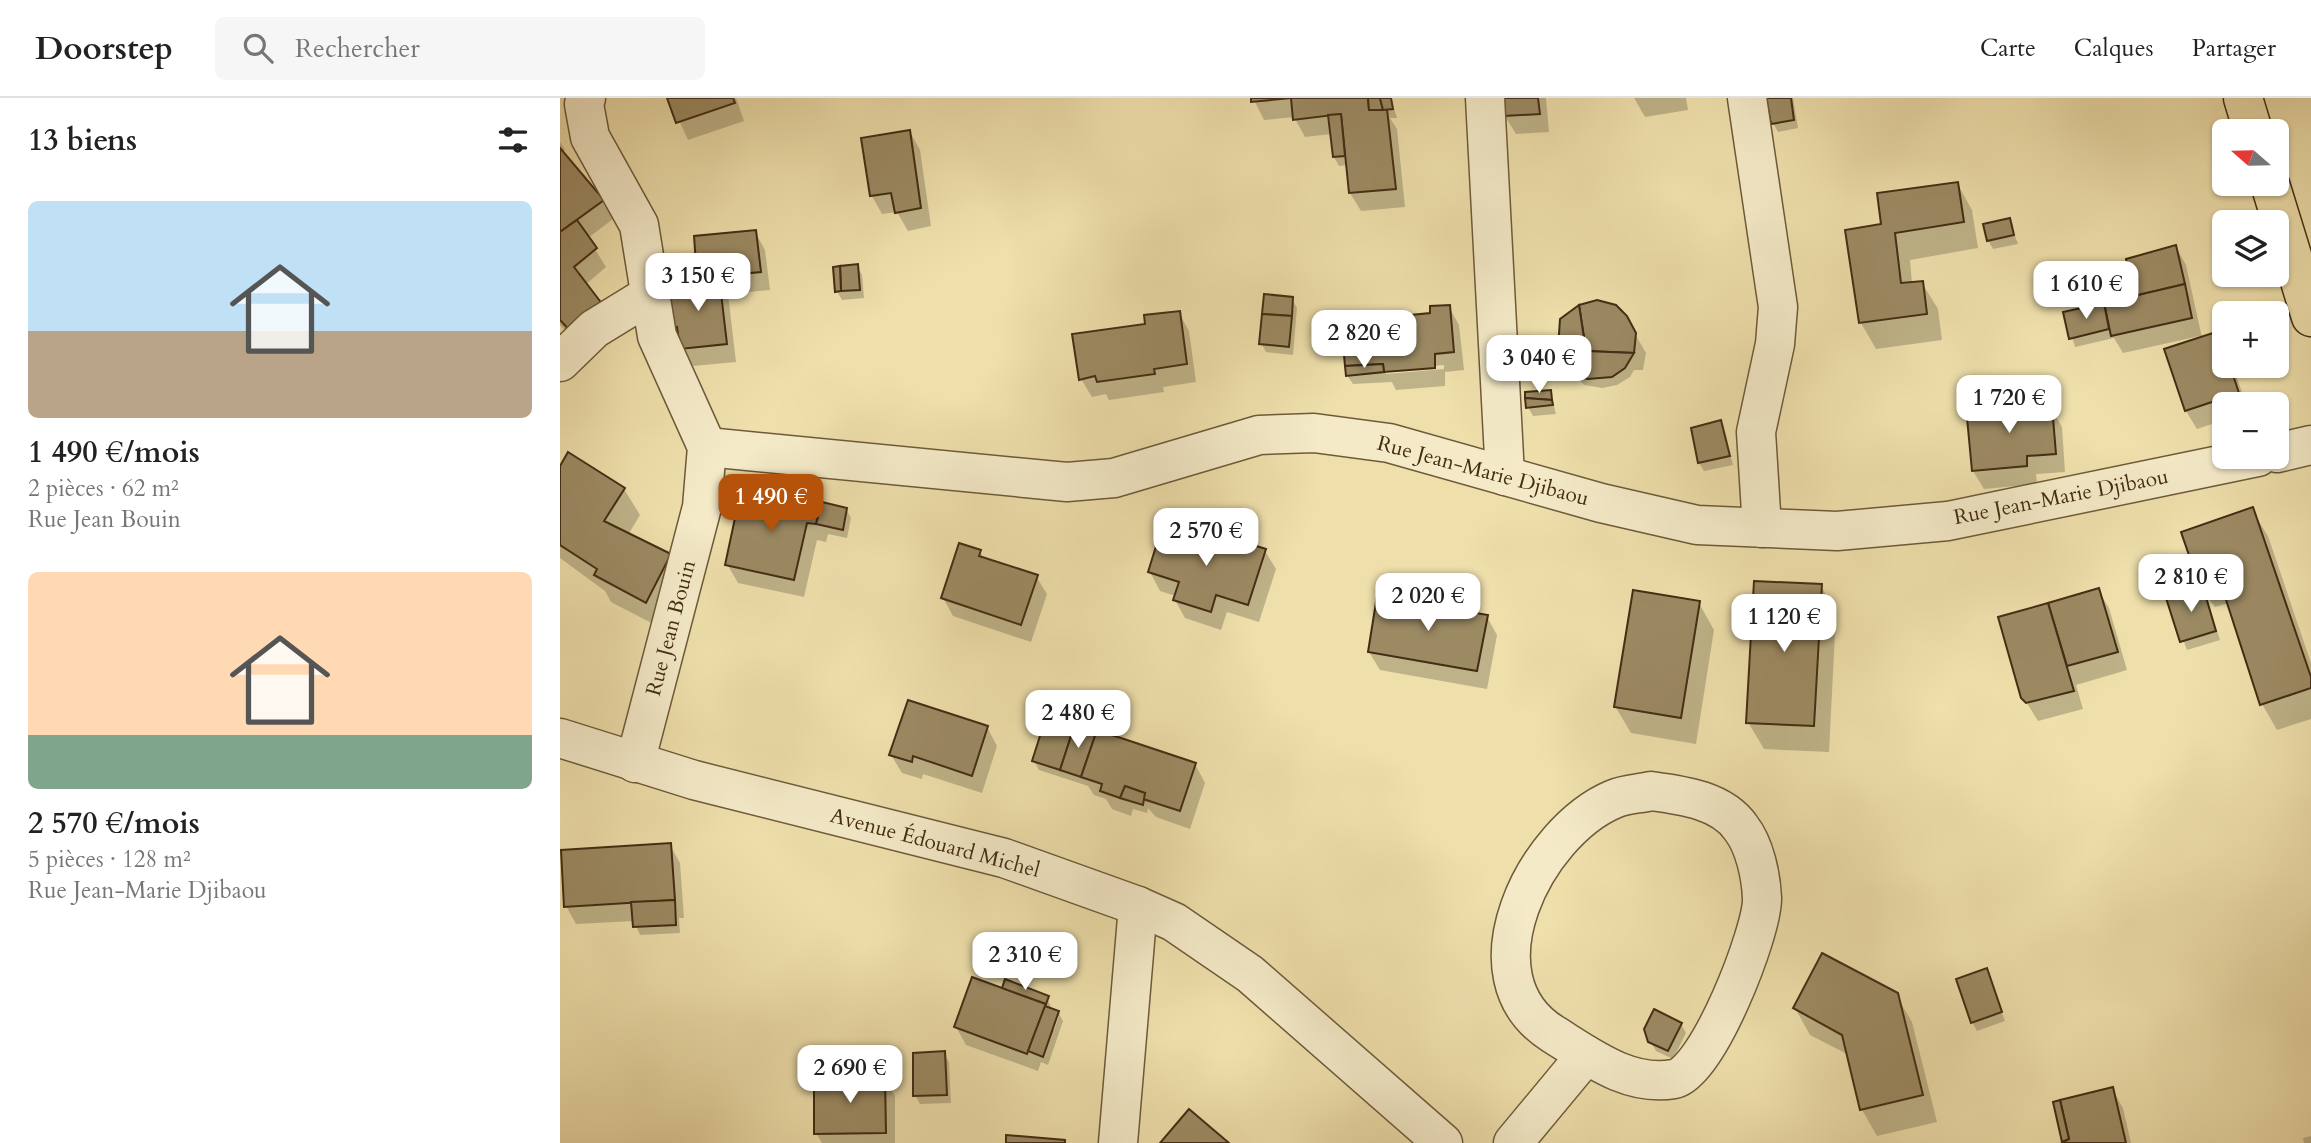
<!DOCTYPE html>
<html lang="fr">
<head>
<meta charset="utf-8">
<style>
	:root { --surface:#fff; --page:#f6f6f6; --text:#222; --muted:#767676; --line:#e0e0e0; --accent:#b45309 }
	body { margin:0; font-family:Cardo,serif; background:var(--page); color:var(--text); height:100vh; display:flex; flex-direction:column; font-size:26px; white-space:nowrap }
	* { box-sizing:border-box; margin:0 }
	p { font-size:23px; color:var(--muted) }
	.icon { flex:none; width:38px; height:38px; fill:none; stroke:currentColor; stroke-width:2; stroke-linecap:round; stroke-linejoin:round }
	.map { position:relative; flex:1; overflow:hidden }
	.drawer { display:flex; flex-direction:column; background:var(--surface); width:560px }
	.drawer>* { flex:none }
	.needle { width:46px; rotate:290deg }
	.fabs { position:absolute; left:1652px; top:21px; display:grid; gap:14px }
	.fabs a { display:grid; place-items:center; width:77px; height:77px; border-radius:10px; background:var(--surface); box-shadow:0 2px 5px #0004; font-size:35px }
	.price { position:absolute; translate:-50% -60px; padding:0 16px; border-radius:14px; background:#fff; color:#222; font-size:23px; line-height:46px; filter:drop-shadow(0 2px 4px #0008) }
	.price::after { content:''; position:absolute; left:50%; top:42px; width:21px; height:16px; margin-left:-10px; background:inherit; clip-path:polygon(0 0,100% 0,50% 100%) }
	.price.selected { background:var(--accent); color:#fff }
	ul { padding:0; list-style:none }
	li { display:grid; align-content:center; gap:14px; height:371px; padding:0 28px }
	li span { display:grid; place-items:center; height:217px; border-radius:10px; color:#555 }
	li>.icon { margin-inline-start:auto }
	span .icon { width:126px; height:126px; fill:#fffc; stroke-width:1 }
	li b { font-size:30px }
	h2 { display:flex; justify-content:space-between; align-items:center; height:84px; padding:0 28px; font-size:30px }
	header { display:flex; align-items:center; gap:42px; box-sizing:border-box; height:98px; padding:0 35px; background:var(--surface); border-bottom:2px solid var(--line) }
	header strong { font-size:33px }
	nav { display:flex; gap:38px; margin-inline-start:auto; font-size:24px }
	.search { width:490px; height:63px; background:var(--page); display:flex; align-items:center; gap:18px; box-sizing:border-box; padding:0 24px; border-radius:10px; color:var(--muted); font-size:26px }
	main { display:flex; flex:1; min-height:0 }
	.map>svg:first-child { display:block }
	.shadow { fill:#0003; fill-rule:evenodd }
	.building { fill:#9c8a63; stroke:#432d14; stroke-width:2 }
	.lines { fill:none; stroke-linecap:round; stroke-linejoin:round }
	.minor-casing { stroke:#6e5a3a; stroke-width:41 }
	.major-casing { stroke:#432d14; stroke-width:41 }
	.minor { stroke:#f4eac8; stroke-width:38 }
	.major { stroke:#eedfab; stroke-width:38 }
	.labels { text-anchor:middle; dominant-baseline:central; stroke-width:6; stroke-linejoin:round; paint-order:stroke }
	.street-label { font-size:21px; fill:#432d14; stroke:#f4eac8 }
</style>
</head>
<body>
<header>
<strong>Doorstep</strong>
<div class="search"><svg class="icon" aria-label="search" viewBox="0 0 24 24"><circle cx="10" cy="10" r="6"/><path d="M15 15l6 6"/></svg>Rechercher</div>
<nav><a>Carte</a><a>Calques</a><a>Partager</a></nav>
</header>
<main>
<section class="drawer">
<h2>13 biens<svg class="icon" aria-label="filters" viewBox="0 0 24 24"><path d="M4 7h16M4 17h16"/><circle cx="9" cy="7" r="2"/><circle cx="15" cy="17" r="2"/></svg></h2>
<ul>
<li><span style="background:linear-gradient(#bfe0f5 60%,#b9a48a 0)"><svg class="icon" aria-label="home" viewBox="0 0 24 24"><path d="M3 11l9-7 9 7M6 9v11h12V9"/></svg></span><div><b>1 490 €/mois</b><p>2 pièces · 62 m²</p><p>Rue Jean Bouin</p></div></li>
<li><span style="background:linear-gradient(#ffd9b3 75%,#7fa58c 0)"><svg class="icon" aria-label="home" viewBox="0 0 24 24"><path d="M3 11l9-7 9 7M6 9v11h12V9"/></svg></span><div><b>2 570 €/mois</b><p>5 pièces · 128 m²</p><p>Rue Jean-Marie Djibaou</p></div></li>
</ul>
</section>
<div class="map">
<svg width="1751" height="1045" viewBox="0 0 1751 1045">
	<rect width="100%" height="100%" fill="#eedfab"/>
	<filter id="stains"><feTurbulence type="fractalNoise" baseFrequency=".00286" numOctaves="4"/><feColorMatrix values="0 0 0 0 .2 0 0 0 0 .09 0 0 0 0 .02 0 0 0 .5 -.17"/></filter>
	<radialGradient id="worn" r=".72"><stop offset=".6" stop-color="#630" stop-opacity="0"/><stop offset="1" stop-color="#630" stop-opacity=".3"/></radialGradient>
	<g class="shadow">
		<polygon points="109,0 176,0 184,23 128,42"/>
		<polygon points="693,0 831,0 837,20 830,20 837,31 845,109 801,113 790,95 788,67 779,68 774,59 772,36 745,39 734,19 704,22"/>
		<polygon points="943,0 986,0 989,34 956,36 945,18"/>
		<polygon points="1074,0 1126,0 1128,12 1085,19"/>
		<polygon points="1208,0 1233,0 1238,30 1218,34 1213,25"/>
		<polygon points="350,34 360,52 371,128 348,133 337,114 322,116 312,98"/>
		<polygon points="0,44 5,52 2,55 42,103 53,121 28,140 46,169 25,187 23,252 0,227"/>
		<polygon points="1397,85 1412,112 1418,150 1350,162 1352,186 1362,185 1378,211 1382,242 1316,251 1301,225 1323,128"/>
		<polygon points="1449,122 1458,146 1433,151 1428,142"/>
		<polygon points="195,134 205,152 210,192 168,196 176,264 133,268 113,230 139,180 136,140"/>
		<polygon points="1616,149 1626,167 1642,240 1658,235 1664,246 1664,268 1673,268 1686,306 1664,306 1664,322 1637,331 1626,313 1640,238 1563,255 1554,240 1515,249 1505,216 1576,200"/>
		<polygon points="297,168 302,177 304,200 282,202 277,193"/>
		<polygon points="732,201 737,210 733,257 706,254 701,245"/>
		<path d="M889 209 899 227 904 272 885 274V288L836 292 832 284 793 286 787 277ZM884 267V271L826 276V272Z"/>
		<polygon points="619,215 629,233 636,284 603,289 604,294 549,302 546,296 532,299 521,281 587,227"/>
		<polygon points="1063,215 1086,255 1083,272 1074,272 1070,279 1057,287 1042,290 1024,287 1004,263 998,244 1002,222"/>
		<polygon points="990,293 996,316 973,318 968,309"/>
		<polygon points="1461,306 1465,313 1491,310 1502,329 1505,374 1476,376 1477,386 1424,391 1413,373"/>
		<polygon points="1161,324 1173,367 1144,373 1139,365"/>
		<polygon points="0,371 64,391 80,417 68,437 110,458 101,530 51,504 45,493 0,460"/>
		<polygon points="195,411 286,411 291,420 287,440 268,436 266,444 257,442 244,499 178,485 167,466"/>
		<polygon points="1692,412 1708,438 1751,565 1751,621 1717,632 1702,606 1669,505 1655,509 1646,497 1660,542 1627,552 1608,501 1644,490 1639,483"/>
		<polygon points="643,438 705,453 716,471 699,524 667,514 661,532 625,520 615,502 616,498 600,493 590,474 645,441"/>
		<polygon points="420,454 424,461 476,478 487,496 471,544 393,518 383,500"/>
		<polygon points="1261,488 1276,515 1269,654 1204,651 1188,624"/>
		<polygon points="1538,492 1549,510 1567,572 1516,587 1523,611 1478,623 1463,599 1440,521"/>
		<polygon points="1139,505 1154,532 1136,646 1071,635 1055,608"/>
		<polygon points="927,519 937,537 927,591 820,572 809,554"/>
		<polygon points="427,629 437,648 422,695 363,676 362,681 342,675 331,657"/>
		<polygon points="474,663 635,666 645,685 630,731 596,719 588,710 587,715 573,711 571,718 552,711 546,701 534,697 528,688 479,672"/>
		<polygon points="110,747 120,765 124,820 119,820 120,835 80,837 74,823 16,826 6,808"/>
		<polygon points="1426,872 1445,923 1417,933 1412,924"/>
		<path d="M443 892 487 899 492 912 498 914 503 923 488 967 481 964 478 973 406 947 396 929ZM495 918H499L494 932 491 931Z"/>
		<polygon points="1336,897 1352,924 1377,1024 1317,1038 1302,1012 1289,957 1250,937 1235,910"/>
		<polygon points="1121,926 1126,935 1113,961 1096,953 1090,943"/>
		<polygon points="384,955 389,964 391,1005 360,1006 355,997"/>
		<polygon points="324,980 335,998 335,1045 262,1045 256,1035"/>
		<polygon points="1552,991 1563,1010 1571,1045 1504,1045 1495,1005"/>
		<polygon points="1751,1038 1751,1045 1744,1045 1743,1040"/>
	</g>
	<g class="building">
		<polygon points="107,0 173,0 175,5 116,25"/>
		<polygon points="691,0 731,0 691,4"/>
		<polygon points="731,0 808,0 809,12 827,11 836,91 789,95 781,16 733,22"/>
		<polygon points="808,0 820,0 823,12 809,12"/>
		<polygon points="820,0 831,0 833,11 823,12"/>
		<polygon points="942,0 978,0 980,16 944,18"/>
		<polygon points="1206,0 1231,0 1234,22 1211,26"/>
		<polygon points="781,16 785,58 773,59 768,17"/>
		<polygon points="350,32 361,110 335,115 331,95 310,98 301,40"/>
		<polygon points="0,50 44,102 0,134"/>
		<polygon points="1398,84 1404,124 1335,135 1341,185 1363,183 1367,216 1299,225 1285,132 1321,126 1317,95"/>
		<polygon points="1450,120 1454,137 1427,143 1423,126"/>
		<polygon points="17,122 37,150 14,169 43,207 12,235 0,222 0,134"/>
		<polygon points="196,132 201,174 137,180 134,138"/>
		<polygon points="1616,147 1625,186 1574,198 1566,161"/>
		<polygon points="298,166 300,192 281,193 280,168"/>
		<polygon points="280,168 281,193 275,194 273,169"/>
		<polygon points="159,178 167,246 120,251 117,229 111,230 107,187"/>
		<polygon points="1625,186 1632,220 1551,238 1544,205"/>
		<polygon points="704,196 733,199 732,218 702,216"/>
		<polygon points="1037,202 1056,207 1067,218 1076,235 1074,255 1026,253 1019,207"/>
		<polygon points="1544,205 1549,231 1509,241 1503,214"/>
		<polygon points="890,207 894,254 875,256 875,270 824,274 823,266 785,268 781,224 870,215 870,208"/>
		<polygon points="1019,207 1026,253 998,251 1000,221"/>
		<polygon points="620,213 627,266 594,271 595,276 537,284 535,278 519,282 512,236 585,226 584,217"/>
		<polygon points="702,216 732,218 729,249 699,246"/>
		<polygon points="1659,233 1664,250 1664,268 1670,268 1679,295 1625,313 1604,251"/>
		<polygon points="998,251 1026,253 1074,255 1065,270 1052,279 1028,281 1018,279 1007,270"/>
		<polygon points="823,266 824,274 786,278 785,268"/>
		<polygon points="991,292 992,302 965,300 965,294"/>
		<polygon points="965,300 992,302 993,307 966,310"/>
		<polygon points="1462,305 1463,311 1492,308 1496,356 1467,358 1467,368 1412,373 1406,309"/>
		<polygon points="1161,322 1170,358 1138,365 1131,330"/>
		<polygon points="8,354 65,390 44,423 111,456 86,505 34,477 37,471 0,447 0,368"/>
		<polygon points="199,391 262,404 256,426 247,425 234,482 165,467 178,406 194,409"/>
		<polygon points="262,404 287,410 283,432 256,426"/>
		<polygon points="1693,409 1751,579 1751,590 1700,607 1658,477 1638,483 1621,434"/>
		<polygon points="603,426 678,450 680,443 706,451 688,507 656,497 651,514 613,502 619,484 588,474"/>
		<polygon points="643,431 680,443 678,450 641,438"/>
		<polygon points="399,445 421,452 419,458 478,477 461,527 381,500"/>
		<polygon points="1194,483 1262,486 1254,628 1186,625"/>
		<polygon points="1643,489 1656,533 1620,544 1606,500"/>
		<polygon points="1539,490 1558,554 1507,568 1488,505"/>
		<polygon points="1073,492 1140,503 1121,620 1054,609"/>
		<polygon points="817,498 928,517 917,573 808,554"/>
		<polygon points="1488,505 1514,593 1466,605 1461,600 1438,519"/>
		<polygon points="348,602 428,628 412,678 353,658 352,664 329,657"/>
		<polygon points="487,616 515,626 500,672 472,663"/>
		<polygon points="515,626 537,632 521,679 500,672"/>
		<polygon points="537,632 636,665 620,713 583,701 585,695 565,688 560,700 540,693 542,686 521,679"/>
		<polygon points="565,688 585,695 583,707 560,700"/>
		<polygon points="111,745 115,802 4,809 1,752"/>
		<polygon points="115,802 116,827 73,829 71,804"/>
		<polygon points="1262,855 1338,895 1363,997 1300,1012 1282,937 1233,910"/>
		<polygon points="1427,870 1442,914 1411,925 1396,881"/>
		<polygon points="412,879 486,906 467,956 394,929"/>
		<polygon points="445,881 489,898 486,906 442,890"/>
		<polygon points="485,908 499,913 483,959 468,953"/>
		<polygon points="1094,911 1122,925 1108,953 1088,944 1084,931"/>
		<polygon points="385,953 387,997 353,998 353,955"/>
		<polygon points="254,978 325,978 326,1035 254,1036"/>
		<polygon points="1553,989 1566,1045 1502,1045 1509,1041 1500,1002"/>
		<polygon points="1500,1002 1509,1041 1502,1044 1493,1004"/>
		<polygon points="629,1011 669,1045 600,1045"/>
		<polygon points="446,1037 505,1042 505,1045 446,1045"/>
	</g>
	<g class="lines">
		<g class="minor-casing">
			<g id="minor">
				<polyline points="26,0 24,6 30,39 79,127 97,238 147,349 142,409 75,665"/>
				<polyline points="925,0 945,378"/>
				<polyline points="1187,0 1218,209 1215,246 1196,334 1202,430"/>
				<polyline points="0,264 34,231 91,196"/>
				<polyline points="147,349 507,384 554,380 699,337 754,335 829,345 1041,405 1137,427 1277,433 1388,423 1698,359"/>
				<polyline points="1717,355 1751,347"/>
				<polyline points="0,640 134,682 444,760 578,808 614,824 690,876 883,1045"/>
				<path d="M1091 693C1121 697 1162 702 1181 730 1195 748 1201 778 1202 800 1203 833 1147 976 1114 981 1069 989 1030 959 993 936 902 879 975 734 1054 701 1065 696 1079 696 1091 693Z"/>
				<polyline points="558,1045 578,808"/>
				<polyline points="953,1045 1026,957"/>
			</g>
		</g>
		<g class="major-casing">
			<g id="major">
				<polyline points="1683,0 1693,33"/>
				<polyline points="1710,86 1751,219"/>
			</g>
		</g>
		<use href="#minor" class="minor"/>
		<use href="#major" class="major"/>
	</g>
	<g class="labels">
		<g class="street-label">
			<text transform="translate(923 373) rotate(15)">Rue Jean-Marie Djibaou</text>
			<text transform="translate(1501 399) rotate(-11)">Rue Jean-Marie Djibaou</text>
			<text transform="translate(111 530) rotate(-75)">Rue Jean Bouin</text>
			<text transform="translate(375 745) rotate(15)">Avenue Édouard Michel</text>
		</g>
	</g>
	<rect width="100%" height="100%" filter="url(#stains)"/>
	<rect width="100%" height="100%" fill="url(#worn)"/>
</svg>
<div class="fabs">
<a><svg class="needle" viewBox="-14 -14 28 28"><path d="M0-13l5 13h-10z" fill="#e53935"/><path d="M0 13l5-13h-10z" fill="#767676"/></svg></a>
<a><svg class="icon" aria-label="layers" viewBox="0 0 24 24"><path d="M12 4l9 5-9 5-9-5zM3 14l9 5 9-5"/></svg></a>
<a>+</a>
<a>−</a>
</div>
<b class="price" style="left:138px;top:215px">3 150 €</b>
<b class="price" style="left:1526px;top:223px">1 610 €</b>
<b class="price" style="left:804px;top:272px">2 820 €</b>
<b class="price" style="left:979px;top:297px">3 040 €</b>
<b class="price" style="left:1449px;top:337px">1 720 €</b>
<b class="price selected" style="left:211px;top:436px">1 490 €</b>
<b class="price" style="left:646px;top:470px">2 570 €</b>
<b class="price" style="left:1631px;top:516px">2 810 €</b>
<b class="price" style="left:868px;top:535px">2 020 €</b>
<b class="price" style="left:1224px;top:556px">1 120 €</b>
<b class="price" style="left:518px;top:652px">2 480 €</b>
<b class="price" style="left:465px;top:894px">2 310 €</b>
<b class="price" style="left:290px;top:1007px">2 690 €</b>
</div>
</main>
</body>
</html>
